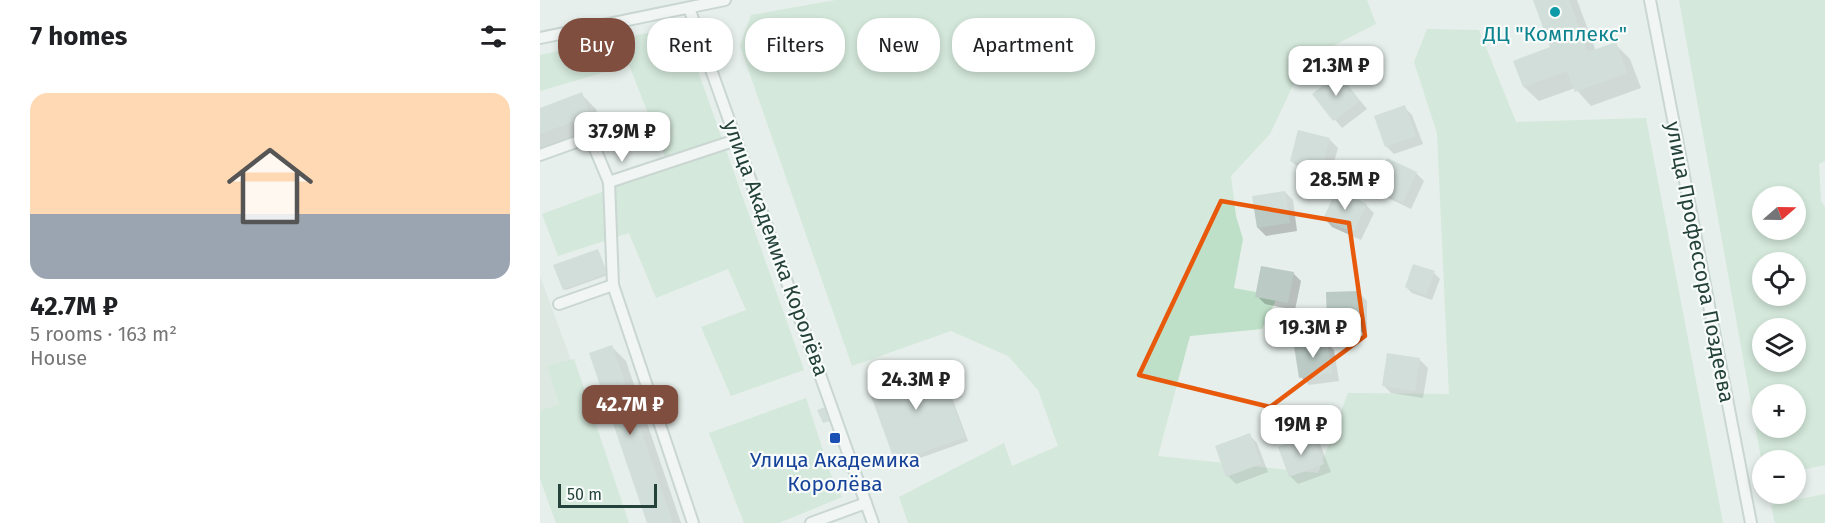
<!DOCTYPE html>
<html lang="en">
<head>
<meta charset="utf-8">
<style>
	:root { --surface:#fff; --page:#f2f2f2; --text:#202124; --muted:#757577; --accent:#7f4e3f }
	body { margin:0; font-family:"Fira Sans",sans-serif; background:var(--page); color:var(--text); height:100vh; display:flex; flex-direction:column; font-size:22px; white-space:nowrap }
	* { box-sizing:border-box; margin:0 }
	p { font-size:20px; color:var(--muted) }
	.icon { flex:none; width:33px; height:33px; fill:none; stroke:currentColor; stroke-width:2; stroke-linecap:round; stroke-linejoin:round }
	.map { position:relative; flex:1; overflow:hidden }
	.sheet { display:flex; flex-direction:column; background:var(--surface); width:540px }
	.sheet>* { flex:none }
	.hud { position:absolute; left:18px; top:18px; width:570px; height:54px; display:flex; gap:12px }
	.needle { width:39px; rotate:70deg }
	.controls { position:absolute; left:1212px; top:186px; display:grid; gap:12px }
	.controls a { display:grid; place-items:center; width:54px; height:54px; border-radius:50%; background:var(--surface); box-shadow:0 3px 9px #0003; font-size:30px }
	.scale { position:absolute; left:18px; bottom:15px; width:99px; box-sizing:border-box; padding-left:6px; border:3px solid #24423a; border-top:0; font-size:16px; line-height:21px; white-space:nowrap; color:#24423a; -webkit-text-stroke:4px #f7fbf9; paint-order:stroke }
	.price { position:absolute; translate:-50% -51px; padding:0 14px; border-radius:12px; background:#fff; color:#222; font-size:20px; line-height:39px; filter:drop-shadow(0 2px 3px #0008) }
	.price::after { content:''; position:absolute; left:50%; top:36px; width:18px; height:14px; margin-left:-9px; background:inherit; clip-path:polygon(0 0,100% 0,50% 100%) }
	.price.active { background:var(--accent); color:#fff }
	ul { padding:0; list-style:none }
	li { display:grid; align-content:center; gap:12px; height:318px; padding:0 30px }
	li span { display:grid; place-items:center; height:186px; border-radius:18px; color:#555 }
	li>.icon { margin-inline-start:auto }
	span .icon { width:108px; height:108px; fill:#fffc; stroke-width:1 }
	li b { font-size:26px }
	h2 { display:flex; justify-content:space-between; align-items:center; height:72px; padding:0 30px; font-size:26px }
	.tag { padding:0 21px; border-radius:24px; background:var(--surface); box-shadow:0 3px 9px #0003; font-size:21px; line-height:54px }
	.tag.active { background:var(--accent); color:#fff }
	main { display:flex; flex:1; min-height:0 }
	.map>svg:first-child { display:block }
	.built { fill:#d4dfda }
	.green { fill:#bfe0c8; fill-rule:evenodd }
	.shadow { fill:#0003 }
	.building { fill:#bbcac4 }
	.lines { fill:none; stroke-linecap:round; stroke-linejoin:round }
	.street-casing { stroke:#a8b8b2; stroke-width:14 }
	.street { stroke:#fff; stroke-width:10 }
	.marked { fill:none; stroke:#e8590c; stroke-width:4.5; stroke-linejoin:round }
	.culture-dot { fill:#0f9aa8; stroke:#f7fbf9; stroke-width:2 }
	.transit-dot { fill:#1a4fb4; stroke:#f7fbf9; stroke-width:2 }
	.labels { text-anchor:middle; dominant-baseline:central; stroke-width:4.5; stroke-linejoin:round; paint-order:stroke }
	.culture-label { font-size:21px; fill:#0d838f; stroke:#f7fbf9 }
	.street-label { font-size:21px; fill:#24423a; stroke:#f7fbf9 }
	.transit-label { font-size:21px; fill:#164399; stroke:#f7fbf9 }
</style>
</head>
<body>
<main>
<section class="sheet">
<h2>7 homes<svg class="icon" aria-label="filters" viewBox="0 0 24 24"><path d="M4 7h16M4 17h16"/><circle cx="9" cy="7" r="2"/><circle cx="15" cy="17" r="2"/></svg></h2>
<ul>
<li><span style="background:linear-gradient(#ffd9b3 65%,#9aa5b1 0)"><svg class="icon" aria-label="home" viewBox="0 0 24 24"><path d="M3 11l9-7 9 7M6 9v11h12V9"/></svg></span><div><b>42.7M ₽</b><p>5 rooms · 163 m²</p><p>House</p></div></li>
</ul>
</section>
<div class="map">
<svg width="1285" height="523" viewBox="0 0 1285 523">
	<rect width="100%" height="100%" fill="#e6efeb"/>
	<polygon class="built" points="0,276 46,401 0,418"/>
	<g class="green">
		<polygon points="296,0 827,0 836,24 765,60 730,134 691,176 696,216 703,239 694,288 738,296 722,329 650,336 618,456 778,473 808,393 909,394 897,133 874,62 887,29 939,30 976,122 1106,118 1183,523 368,523 359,497 464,443 472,466 518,446 498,390 468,356 411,331 312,366 200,46 211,15"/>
		<path d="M1139 0H1285V161L1279 164 1281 201 1285 207V465L1256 471V460H1222V464ZM1256 196V230H1222V196ZM1256 262V296H1222V262ZM1222 328H1256V362H1222ZM1256 394V428H1222V394Z"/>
		<polygon points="142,26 264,370 191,396 161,327 206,310 188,269 116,298 89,233 18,256 2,214 129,167 89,65 0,91 0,55"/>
		<polygon points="34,359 89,523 16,523 0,479 0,411 19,404 7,366"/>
		<polygon points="266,398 291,475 302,497 239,523 204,523 169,433"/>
		<polygon points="1285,494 1285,523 1235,523 1231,505"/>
	</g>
	<g class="shadow">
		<polygon points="994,0 1037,0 1056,51 1075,44 1090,59 1101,88 1051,106 1035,88 999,101 984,87 1012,48"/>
		<polygon points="799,75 827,109 802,128 774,94"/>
		<polygon points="41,94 56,109 63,130 0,154 0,109"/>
		<polygon points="864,107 872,115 883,144 854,154 846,146"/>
		<polygon points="759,132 790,140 798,148 790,176 759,168 751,161"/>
		<polygon points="876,173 884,181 871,209 842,195 835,187"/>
		<polygon points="745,192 753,200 757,231 726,236 718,228"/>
		<polygon points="826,205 834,213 821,240 792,227 785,219"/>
		<polygon points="59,252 68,275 26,290 24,289"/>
		<polygon points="753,273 761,281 755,310 725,304 717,296"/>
		<polygon points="894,273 900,279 892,300 872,293 866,287"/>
		<polygon points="819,293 827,301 827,332 796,332 788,324"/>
		<polygon points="786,342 794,350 799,381 769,385 761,377"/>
		<polygon points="71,346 86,361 141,523 109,523"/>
		<polygon points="880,360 888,368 883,398 851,393 843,385"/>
		<polygon points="396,361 400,365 428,441 360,465 357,461"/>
		<polygon points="709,435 717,443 728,472 696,484 688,476"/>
		<polygon points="772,436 780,444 791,472 758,484 750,476"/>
	</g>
	<g class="building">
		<polygon points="993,0 1029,0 1048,52 1076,42 1087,73 1035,92 1027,71 983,87 973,61 1010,47"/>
		<polygon points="799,73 820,101 793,121 772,94"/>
		<polygon points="42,92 50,115 0,134 0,108"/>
		<polygon points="865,105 876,136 845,147 834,116"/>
		<polygon points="758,130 790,138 782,169 750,161"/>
		<polygon points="847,158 877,172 863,202 833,188"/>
		<polygon points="797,189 827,204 813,233 783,219"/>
		<polygon points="745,191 750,223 717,228 712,196"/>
		<polygon points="58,249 67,273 23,290 13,265"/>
		<polygon points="873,264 895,271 886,295 865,287"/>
		<polygon points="721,266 754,272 748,303 715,297"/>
		<polygon points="820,291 820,325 787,325 786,292"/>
		<polygon points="787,340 792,373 759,378 754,346"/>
		<polygon points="72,345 133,523 107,523 49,353"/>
		<polygon points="847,353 880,358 875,391 842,386"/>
		<polygon points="397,360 425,437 355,462 327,385"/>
		<polygon points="285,407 290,421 283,423 277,410"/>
		<polygon points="710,433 721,464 686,477 675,446"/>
		<polygon points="772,434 784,464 749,477 738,447"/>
	</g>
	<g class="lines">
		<g class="street-casing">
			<g id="street">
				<polyline points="1110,0 1211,523"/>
				<polyline points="149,8 333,523"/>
				<polyline points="0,38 185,0"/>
				<polyline points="0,155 50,137 69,182 196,140"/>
				<polyline points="69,182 73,285"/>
				<polyline points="19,304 73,285 153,523"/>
				<polyline points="271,523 326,503"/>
			</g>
		</g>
		<use href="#street" class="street"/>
	</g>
	<path d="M0 0H1285V523H0ZM681 201 809 223 825 336 730 407 599 375Z" fill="#e6efeb" fill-opacity=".55" fill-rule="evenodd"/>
	<path class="marked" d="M681 201 809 223 825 336 730 407 599 375Z"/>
	<circle class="culture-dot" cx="1015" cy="12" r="6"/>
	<rect class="transit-dot" x="289" y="432" width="12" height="12" rx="3"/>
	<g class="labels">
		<g class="culture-label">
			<text x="1015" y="34">ДЦ "Комплекс"</text>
		</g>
		<g class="street-label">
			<text transform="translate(236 248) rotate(70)">улица Академика Королёва</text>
			<text transform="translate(1160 262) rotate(79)">улица Профессора Поздеева</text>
		</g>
		<g class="transit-label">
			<text x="295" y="460">Улица Академика<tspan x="295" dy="24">Королёва</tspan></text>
		</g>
	</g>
</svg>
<div class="controls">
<a><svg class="needle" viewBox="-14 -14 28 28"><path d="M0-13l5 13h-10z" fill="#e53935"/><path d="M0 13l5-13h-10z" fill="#757577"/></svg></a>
<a><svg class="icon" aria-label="locate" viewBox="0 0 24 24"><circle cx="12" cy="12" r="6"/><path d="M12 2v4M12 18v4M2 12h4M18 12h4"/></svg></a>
<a><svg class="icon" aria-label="layers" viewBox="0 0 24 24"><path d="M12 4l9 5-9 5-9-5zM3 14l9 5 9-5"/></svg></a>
<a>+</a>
<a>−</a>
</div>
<div class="scale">50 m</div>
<b class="price" style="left:796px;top:97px">21.3M ₽</b>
<b class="price" style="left:82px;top:163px">37.9M ₽</b>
<b class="price" style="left:805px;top:211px">28.5M ₽</b>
<b class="price" style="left:773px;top:359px">19.3M ₽</b>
<b class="price" style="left:376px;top:411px">24.3M ₽</b>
<b class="price active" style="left:90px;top:436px">42.7M ₽</b>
<b class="price" style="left:761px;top:456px">19M ₽</b>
<div class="hud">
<a class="tag active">Buy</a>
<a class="tag">Rent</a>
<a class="tag">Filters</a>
<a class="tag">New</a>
<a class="tag">Apartment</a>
</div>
</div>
</main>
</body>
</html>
